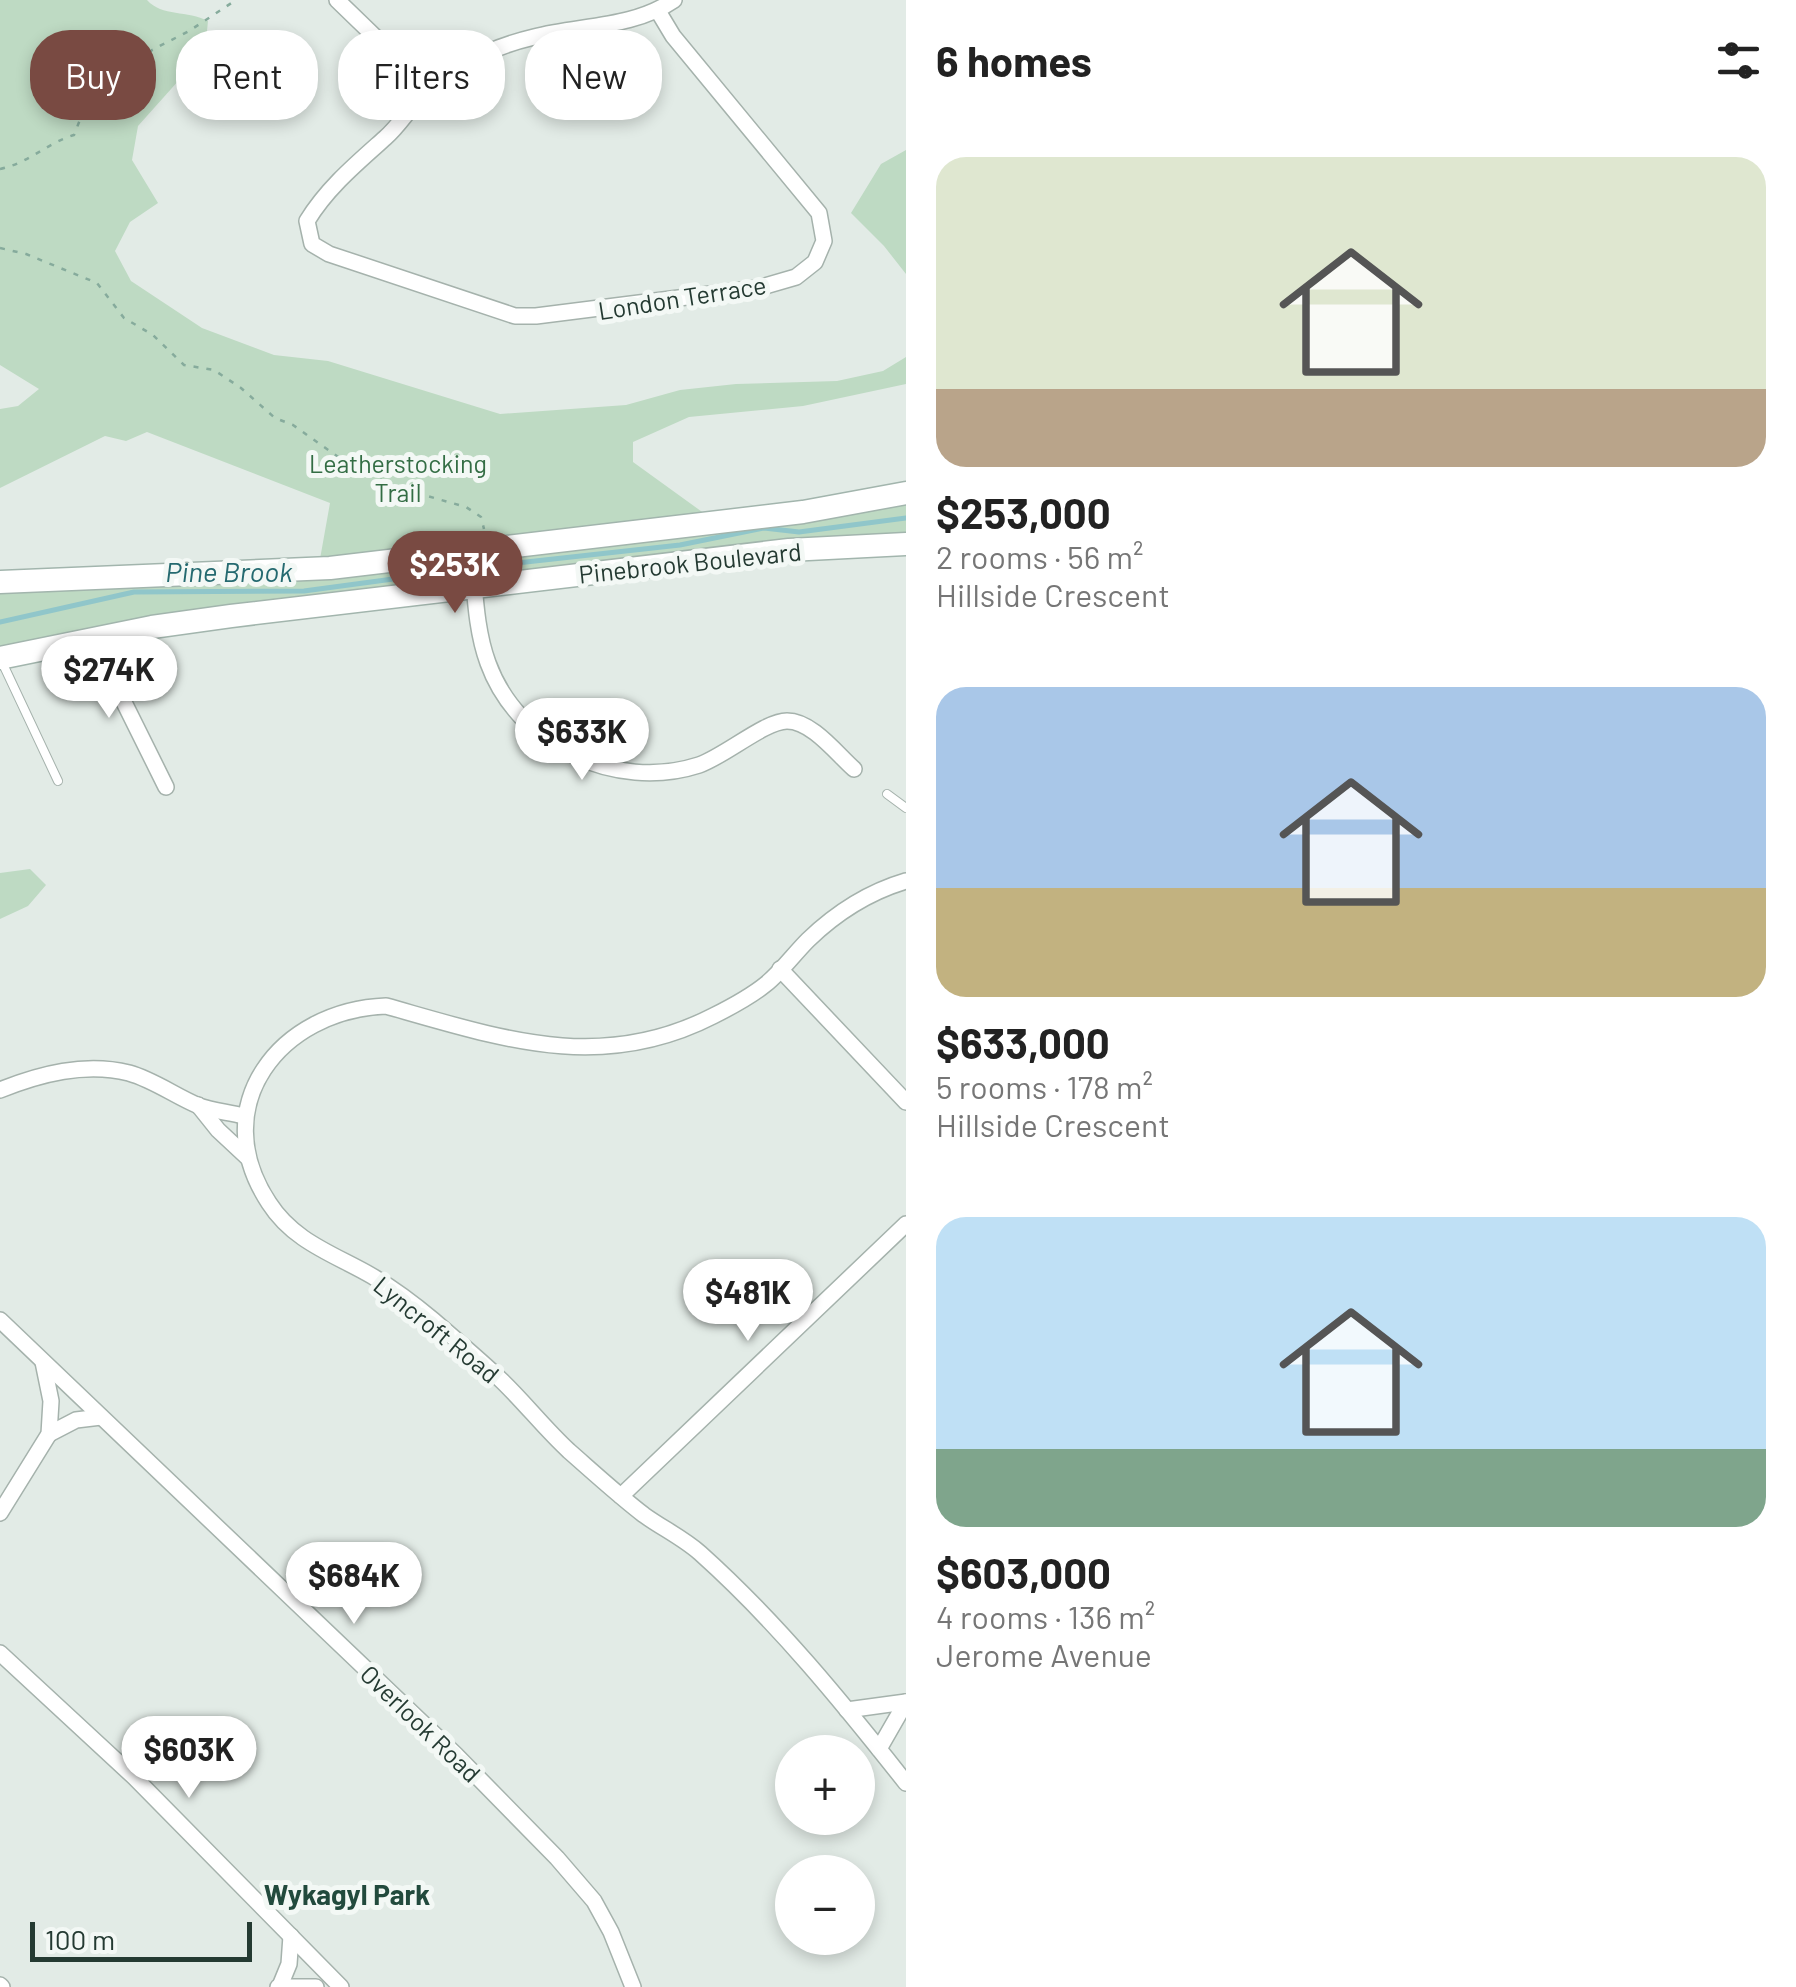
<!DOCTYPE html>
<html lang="en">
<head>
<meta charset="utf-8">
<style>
	:root { --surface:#fff; --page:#f2f2f2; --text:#222; --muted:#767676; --accent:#794a42 }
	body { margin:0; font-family:Barlow,sans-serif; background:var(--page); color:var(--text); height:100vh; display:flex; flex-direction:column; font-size:38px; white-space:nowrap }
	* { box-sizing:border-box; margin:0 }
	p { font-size:32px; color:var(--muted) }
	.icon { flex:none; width:55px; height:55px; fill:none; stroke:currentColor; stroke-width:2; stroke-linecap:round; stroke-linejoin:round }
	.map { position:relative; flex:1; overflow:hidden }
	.sheet { display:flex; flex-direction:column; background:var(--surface); width:890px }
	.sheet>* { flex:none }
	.hud { position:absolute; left:30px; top:30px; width:725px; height:90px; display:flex; gap:20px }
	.fabs { position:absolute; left:775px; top:1735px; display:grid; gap:20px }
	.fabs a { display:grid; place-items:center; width:100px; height:100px; border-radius:50%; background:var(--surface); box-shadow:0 5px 15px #0003; font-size:50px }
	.scale { position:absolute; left:30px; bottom:25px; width:222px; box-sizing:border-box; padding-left:10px; border:5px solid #243a32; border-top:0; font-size:28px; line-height:35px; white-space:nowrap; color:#243a32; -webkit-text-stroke:8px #f3f8f5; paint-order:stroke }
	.price { position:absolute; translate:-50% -85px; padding:0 22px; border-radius:35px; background:#fff; color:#222; font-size:32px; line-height:65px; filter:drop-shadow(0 2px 5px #0008) }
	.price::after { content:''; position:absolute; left:50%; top:60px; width:30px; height:22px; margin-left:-15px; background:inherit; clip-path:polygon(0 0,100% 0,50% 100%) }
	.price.selected { background:var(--accent); color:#fff }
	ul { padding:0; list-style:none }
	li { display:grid; align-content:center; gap:20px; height:530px; padding:0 30px }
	li span { display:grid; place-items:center; height:310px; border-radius:30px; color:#555 }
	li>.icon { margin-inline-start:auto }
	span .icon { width:180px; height:180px; fill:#fffc; stroke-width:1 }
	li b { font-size:42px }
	h2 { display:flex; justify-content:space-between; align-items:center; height:120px; padding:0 30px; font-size:42px }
	.pill { padding:0 35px; border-radius:40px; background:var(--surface); box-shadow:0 5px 15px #0003; font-size:35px; line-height:90px }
	.pill.selected { background:var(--accent); color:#fff }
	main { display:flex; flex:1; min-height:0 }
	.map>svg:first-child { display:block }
	.green { fill:#bedac3 }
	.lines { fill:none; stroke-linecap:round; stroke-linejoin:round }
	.stream { stroke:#90c6ca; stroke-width:5 }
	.lane-casing { stroke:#a5b2ac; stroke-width:10 }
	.street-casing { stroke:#a5b2ac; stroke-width:18 }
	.secondary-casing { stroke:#a2b5ad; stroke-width:25 }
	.path { stroke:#86ab9c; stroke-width:2.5; stroke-dasharray:5 8; stroke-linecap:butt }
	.lane { stroke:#fff; stroke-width:8 }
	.street { stroke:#fff; stroke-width:15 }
	.secondary { stroke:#fff; stroke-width:22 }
	.labels { text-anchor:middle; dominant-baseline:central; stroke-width:10; stroke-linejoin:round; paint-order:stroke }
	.street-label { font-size:25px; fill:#243a32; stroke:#f3f8f5 }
	.park-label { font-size:25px; fill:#336d44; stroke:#f3f8f5 }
	.water-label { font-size:28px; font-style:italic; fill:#256a70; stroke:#f3f8f5 }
	.neighbourhood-label { font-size:28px; font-weight:bold; fill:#224a3d; stroke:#f3f8f5 }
</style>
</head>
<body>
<main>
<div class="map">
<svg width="906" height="1987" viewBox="0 0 906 1987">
	<rect width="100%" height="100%" fill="#e2ebe6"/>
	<g class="green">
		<path d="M0 0H147C162 17 188 10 208 21L205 51 138 126 132 160 158 203 130 222 115 251 131 281 202 328 274 355 328 361 500 414 626 405 680 390 736 384 837 381 883 371 906 357V384L803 406 689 417 633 442V462L705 514 320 559 330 503 147 432 126 441 105 436 0 488V409L18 406 39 389 0 365Z"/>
		<polygon points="906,150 906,274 884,246 851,213 881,164"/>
		<polygon points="906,499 906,536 493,576 485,567 489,556"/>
		<polygon points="462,562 463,577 457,581 0,649 0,587"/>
		<polygon points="30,869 46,885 28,906 0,919 0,873"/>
	</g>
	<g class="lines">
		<g class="stream">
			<polyline points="489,566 680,545 764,528 799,532 906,518"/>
			<polyline points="0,622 134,592 304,591 460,570"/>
		</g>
		<g class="lane-casing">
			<g id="lane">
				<polyline points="2,662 58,781"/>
				<polyline points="887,794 906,808"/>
			</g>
		</g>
		<g class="street-casing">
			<g id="street">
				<polyline points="337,0 429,89"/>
				<path d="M658 11 673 36 819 213 824 241 815 262 796 277 758 288 536 316H515L329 254 312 244 307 221C327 188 357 163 385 138 399 126 408 110 421 97 452 66 492 47 534 37 581 25 633 28 674 0"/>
				<path d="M471 551C475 587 475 628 488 663 518 746 616 792 699 765 725 756 765 721 787 721 812 721 836 753 854 769"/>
				<polyline points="102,637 110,674 166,787"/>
				<path d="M906 881C869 892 836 913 808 940 794 954 781 972 766 984 750 997 731 1007 713 1016 600 1074 500 1038 386 1006 280 1010 205 1106 269 1203 294 1242 334 1254 372 1276 394 1289 414 1304 433 1320 456 1340 479 1359 501 1380 525 1403 545 1429 569 1451 593 1472 618 1495 644 1515 662 1528 683 1538 700 1553 777 1622 842 1702 906 1783"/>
				<polyline points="780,969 906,1102"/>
				<path d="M0 1090C40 1074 85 1062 129 1073 154 1080 175 1096 199 1106 213 1111 229 1112 244 1116"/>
				<polyline points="198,1105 218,1130 248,1158"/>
				<polyline points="0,1320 456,1755 557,1858 594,1901 611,1932 633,1987"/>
				<polyline points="49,1434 76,1420 101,1417"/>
				<polyline points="621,1496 906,1224"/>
				<polyline points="0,1513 49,1434 51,1401 43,1362"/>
				<polyline points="0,1653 134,1777 341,1987"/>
				<polyline points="847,1710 906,1702"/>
				<polyline points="879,1749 906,1702"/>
				<polyline points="0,1985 2,1987"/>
				<polyline points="280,1986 289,1964 291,1936"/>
				<polyline points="278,1987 316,1987"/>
			</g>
		</g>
		<g class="secondary-casing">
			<g id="secondary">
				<polyline points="0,582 330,568 803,512 906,493"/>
				<polyline points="0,658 152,627 231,616 789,550 906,544"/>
			</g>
		</g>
		<g class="path">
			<path d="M0 169C29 163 47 143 74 135L83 112 152 50 189 31 236 0"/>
			<polyline points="0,248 26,254 97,283 124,318 153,335 184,365 214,370 241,388 275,418 293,425 351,466 399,488 466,507 481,517 484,529"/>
		</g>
		<use href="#lane" class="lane"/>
		<use href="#street" class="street"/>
		<use href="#secondary" class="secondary"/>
	</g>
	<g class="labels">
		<g class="street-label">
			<text transform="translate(682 297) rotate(-9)">London Terrace</text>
			<text transform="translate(690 562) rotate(-6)">Pinebrook Boulevard</text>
			<text transform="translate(437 1329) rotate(39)">Lyncroft Road</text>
			<text transform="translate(421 1723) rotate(44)">Overlook Road</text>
		</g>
		<g class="park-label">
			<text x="398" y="463">Leatherstocking<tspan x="398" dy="29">Trail</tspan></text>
		</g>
		<g class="water-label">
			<text x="229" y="571">Pine Brook</text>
		</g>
		<g class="neighbourhood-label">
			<text x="347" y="1894">Wykagyl Park</text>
		</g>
	</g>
</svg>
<div class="fabs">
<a>+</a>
<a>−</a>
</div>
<div class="scale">100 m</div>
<b class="price selected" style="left:455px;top:616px">$253K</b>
<b class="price" style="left:109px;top:721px">$274K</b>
<b class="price" style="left:582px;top:783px">$633K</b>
<b class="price" style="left:748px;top:1344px">$481K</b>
<b class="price" style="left:354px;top:1627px">$684K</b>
<b class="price" style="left:189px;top:1801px">$603K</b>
<div class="hud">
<a class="pill selected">Buy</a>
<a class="pill">Rent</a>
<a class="pill">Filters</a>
<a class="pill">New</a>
</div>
</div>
<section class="sheet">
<h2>6 homes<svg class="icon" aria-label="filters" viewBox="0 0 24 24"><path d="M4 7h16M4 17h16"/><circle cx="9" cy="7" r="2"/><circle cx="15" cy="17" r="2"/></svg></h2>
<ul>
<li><span style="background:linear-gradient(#dfe7d0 75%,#b9a48a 0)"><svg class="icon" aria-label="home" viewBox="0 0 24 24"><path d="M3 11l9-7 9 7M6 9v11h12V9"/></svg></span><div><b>$253,000</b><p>2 rooms · 56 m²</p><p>Hillside Crescent</p></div></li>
<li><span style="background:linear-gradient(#a9c7e8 65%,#c2b280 0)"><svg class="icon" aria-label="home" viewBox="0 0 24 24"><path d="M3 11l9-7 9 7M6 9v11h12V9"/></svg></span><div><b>$633,000</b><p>5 rooms · 178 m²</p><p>Hillside Crescent</p></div></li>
<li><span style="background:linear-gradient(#bfe0f5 75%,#7fa58c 0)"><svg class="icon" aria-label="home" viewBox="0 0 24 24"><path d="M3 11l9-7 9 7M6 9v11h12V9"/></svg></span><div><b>$603,000</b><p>4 rooms · 136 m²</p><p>Jerome Avenue</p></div></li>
</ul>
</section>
</main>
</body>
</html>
